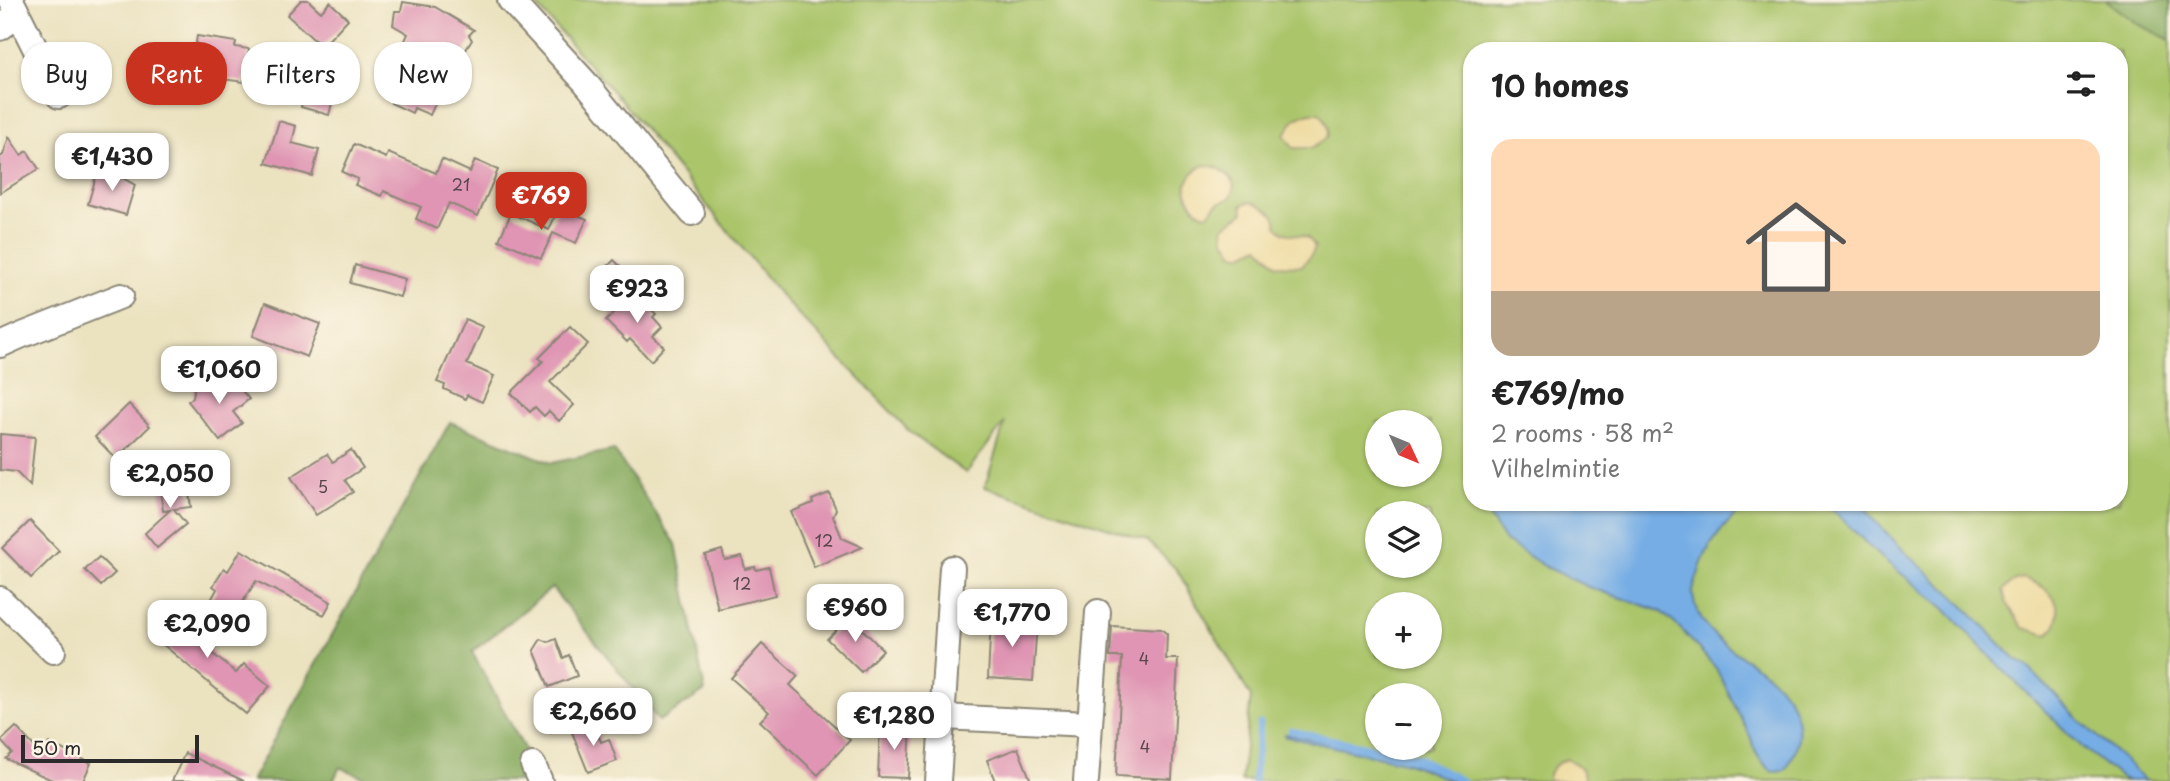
<!DOCTYPE html>
<html lang="en">
<head>
<meta charset="utf-8">
<style>
	:root { --surface:#fff; --page:#f2f2f2; --text:#222; --muted:#767676; --accent:#c8321e }
	body { margin:0; font-family:"Playpen Sans",sans-serif; background:var(--page); color:var(--text); height:100vh; display:flex; flex-direction:column; font-size:26px; white-space:nowrap }
	* { box-sizing:border-box; margin:0 }
	p { font-size:23px; color:var(--muted) }
	.icon { flex:none; width:38px; height:38px; fill:none; stroke:currentColor; stroke-width:2; stroke-linecap:round; stroke-linejoin:round }
	.map { position:relative; flex:1; overflow:hidden }
	.drawer { position:absolute; left:1463px; top:42px; width:665px; height:469px; display:flex; flex-direction:column; background:var(--surface); border-radius:28px; box-shadow:0 2px 5px #0004 }
	.drawer>* { flex:none }
	.hud { position:absolute; left:21px; top:42px; width:665px; height:63px; display:flex; gap:14px }
	.needle { width:46px; rotate:134deg }
	.buttons { position:absolute; left:1365px; top:410px; display:grid; gap:14px }
	.buttons a { display:grid; place-items:center; width:77px; height:77px; border-radius:50%; background:var(--surface); box-shadow:0 2px 5px #0004; font-size:35px }
	.scale { position:absolute; left:21px; bottom:18px; width:178px; box-sizing:border-box; padding-left:7px; border:4px solid #2b2b2b; border-top:0; font-size:19px; line-height:24px; white-space:nowrap; color:#2b2b2b; -webkit-text-stroke:5px #fcf5e5; paint-order:stroke }
	.price { position:absolute; translate:-50% -60px; padding:0 16px; border-radius:14px; background:#fff; color:#222; font-size:23px; line-height:46px; filter:drop-shadow(0 2px 4px #0008) }
	.price::after { content:''; position:absolute; left:50%; top:42px; width:21px; height:16px; margin-left:-10px; background:inherit; clip-path:polygon(0 0,100% 0,50% 100%) }
	.price.current { background:var(--accent); color:#fff }
	ul { padding:0; list-style:none }
	li { display:grid; align-content:center; gap:14px; height:371px; padding:0 28px }
	li span { display:grid; place-items:center; height:217px; border-radius:21px; color:#555 }
	li>.icon { margin-inline-start:auto }
	span .icon { width:126px; height:126px; fill:#fffc; stroke-width:1 }
	li b { font-size:30px }
	h2 { display:flex; justify-content:space-between; align-items:center; height:84px; padding:0 28px; font-size:30px }
	.tag { padding:0 24px; border-radius:28px; background:var(--surface); box-shadow:0 2px 5px #0004; font-size:24px; line-height:63px }
	.tag.current { background:var(--accent); color:#fff }
	.map>svg:first-child { display:block }
	.green { fill:#aac56b; stroke:#6a784b; stroke-width:2; fill-rule:evenodd }
	.forest { fill:#87aa5f; stroke:#596a45; stroke-width:2 }
	.sand { fill:#eeda9e; stroke:#8c8264; stroke-width:2 }
	.water { fill:#76ade5; stroke:#506c88; stroke-width:2 }
	.lines { fill:none; stroke-linecap:round; stroke-linejoin:round }
	.stream { stroke:#76ade5; stroke-width:7 }
	.building { fill:#df95b3 }
	.street-casing { stroke:#8b8676; stroke-width:28 }
	.street { stroke:#fff; stroke-width:24 }
	.labels { text-anchor:middle; dominant-baseline:central; stroke-width:6; stroke-linejoin:round; paint-order:stroke }
	.number-label { font-size:16px; fill:#58464d }
</style>
</head>
<body>
<div class="map">
<svg width="2170" height="781" viewBox="0 0 2170 781">
	<rect width="100%" height="100%" fill="#fcf5e5"/>
	<filter id="ink" filterUnits="userSpaceOnUse"><feTurbulence type="fractalNoise" baseFrequency=".0143" numOctaves="2"/><feDisplacementMap in="SourceGraphic" scale="14" xChannelSelector="R" yChannelSelector="G"/><feConvolveMatrix kernelMatrix="1 2 1 2 8 2 1 2 1" color-interpolation-filters="sRGB"/></filter>
	<filter id="wash" filterUnits="userSpaceOnUse"><feTurbulence type="fractalNoise" baseFrequency=".00686" numOctaves="4" result="noise"/><feDisplacementMap in="SourceGraphic" scale="28" xChannelSelector="R" yChannelSelector="G"/><feGaussianBlur stdDeviation="1.57" result="paint"/><feColorMatrix in="noise" values="0 0 0 0 0 0 0 0 0 0 0 0 0 0 0 0 0 1.4 0 .05"/><feComposite in="paint" operator="in"/></filter>
	<g filter="url(#wash)">
		<rect width="100%" height="100%" fill="#ebe2c0"/>
		<path class="green" d="M532 0H2170V781H1241L1251 697 1177 570 1148 541 985 487 1005 422 966 473 911 433 784 299 624 104ZM1472 51H2119V502H1472ZM1377 422H1430V474H1377ZM1377 513H1430V565H1377ZM1377 604H1430V656H1377ZM1377 695H1430V747H1377Z"/>
		<g class="forest">
			<polygon points="2105,0 2170,0 2170,40 2137,24"/>
			<polygon points="450,422 551,463 614,450 676,544 705,691 659,721 552,588 472,652 533,765 524,781 372,781 340,767 333,781 251,781"/>
		</g>
		<g class="sand">
			<path d="M1310 113H1319C1327 120 1330 128 1327 138L1311 148H1293L1284 135 1295 119Z"/>
			<path d="M1205 165C1219 166 1241 179 1232 195 1228 202 1222 200 1217 204 1215 205 1211 212 1210 213L1205 215C1181 201 1180 176 1205 165Z"/>
			<path d="M1248 202C1258 202 1272 210 1276 220 1278 227 1275 225 1281 230 1294 241 1305 228 1315 247L1312 254 1302 266 1277 265 1259 246 1241 255 1234 254 1224 238 1223 228C1229 221 1236 219 1243 213L1242 205Z"/>
			<path d="M2024 578C2030 581 2038 583 2044 588 2061 600 2064 622 2047 635L2023 628 2006 602 2003 590 2015 580Z"/>
			<path d="M1566 759C1577 763 1585 769 1584 781H1548C1548 770 1556 763 1566 759Z"/>
		</g>
		<g class="water">
			<path d="M1480 502H1751C1727 520 1705 546 1698 575 1696 582 1692 588 1693 595 1697 631 1734 651 1760 669 1796 695 1812 732 1785 770L1772 771C1760 761 1754 753 1751 738L1716 668 1680 628 1660 611 1588 587 1544 566 1521 551 1505 541Z"/>
			<polygon points="1825,502 1862,503 1873,519 1907,554 1954,596 2015,659 2028,667 2080,721 2130,765 2145,781 2128,781 2120,777 2082,747 1996,663 1944,608 1877,554"/>
			<path d="M1285 734 1411 757 1462 781C1442 781 1424 767 1404 762L1287 737H1285Z"/>
		</g>
		<g class="lines">
			<g class="stream">
				<polyline points="1291,731 1419,758 1462,781"/>
				<polyline points="1254,781 1260,724"/>
			</g>
		</g>
		<g id="blocks">
			<g class="building">
				<polygon points="301,0 308,0 321,12 330,2 348,19 322,47 287,15"/>
				<polygon points="403,2 435,7 474,30 469,35 472,40 457,64 454,62 430,115 414,108 412,113 391,103 393,98 381,93 408,34 393,25 395,11 401,11"/>
				<polygon points="197,36 236,42 235,47 249,49 244,82 178,73 193,61"/>
				<polygon points="306,87 334,95 329,115 301,107"/>
				<polygon points="279,121 296,126 292,143 319,150 312,176 266,163"/>
				<polygon points="9,137 21,155 27,151 39,169 0,193 0,157 3,155"/>
				<polygon points="354,144 386,158 388,153 436,173 442,159 470,172 475,160 498,170 478,216 449,203 437,229 416,219 421,207 384,191 382,196 355,185 358,179 342,172"/>
				<polygon points="110,171 135,185 126,215 88,204 97,173 109,177"/>
				<polygon points="559,207 587,219 576,243 553,233 541,258 499,240 511,213 549,230"/>
				<polygon points="614,260 635,281 617,299 596,279"/>
				<polygon points="355,265 405,279 400,297 350,283"/>
				<polygon points="634,292 656,314 653,317 662,327 653,336 664,347 651,361 630,339 627,342 606,321"/>
				<polygon points="265,303 320,324 307,357 253,336"/>
				<polygon points="465,319 483,327 467,364 494,376 482,402 467,395 465,399 444,389 445,385 437,382"/>
				<polygon points="570,327 588,344 550,382 574,405 559,421 549,411 544,416 535,407 530,412 511,393 543,361 539,358"/>
				<polygon points="215,380 222,389 233,380 249,399 233,412 242,423 220,441 188,401 193,398 195,382 210,384"/>
				<polygon points="129,404 150,426 116,459 95,437"/>
				<polygon points="0,434 35,437 30,486 16,472 0,470"/>
				<polygon points="351,450 363,468 345,480 353,492 316,515 291,477 327,454 333,462"/>
				<polygon points="187,478 191,507 174,509 186,524 157,548 145,533 170,510 163,511 159,481"/>
				<polygon points="829,493 836,509 833,516 842,538 863,547 814,567 791,512 813,503 812,500"/>
				<polygon points="30,521 59,551 31,578 2,548"/>
				<polygon points="241,550 331,602 324,615 256,581 234,616 210,602 217,589 213,586 224,568 228,571"/>
				<polygon points="722,550 725,560 742,556 745,569 755,567 756,570 769,567 775,595 718,609 705,555"/>
				<polygon points="99,557 115,573 101,586 85,570"/>
				<polygon points="173,603 199,625 190,635 236,673 244,664 270,686 246,714 148,632"/>
				<polygon points="850,617 883,650 861,672 827,639"/>
				<polygon points="991,618 1037,621 1033,681 988,678"/>
				<polygon points="1112,626 1161,629 1167,634 1166,659 1178,659 1172,779 1116,776 1122,657 1110,657"/>
				<polygon points="541,639 548,642 556,639 563,658 569,655 577,676 549,687 534,650"/>
				<polygon points="762,644 798,676 790,685 850,740 818,775 760,721 769,712 731,678"/>
				<polygon points="582,722 595,728 601,742 609,739 617,761 588,772 572,732 579,729"/>
				<polygon points="880,725 911,727 908,778 878,777"/>
				<polygon points="16,727 43,756 49,743 91,763 83,781 54,781 6,759 12,753 1,741"/>
				<polygon points="1018,748 1031,781 995,781 987,760"/>
				<polygon points="185,753 244,781 172,781"/>
			</g>
		</g>
	</g>
	<g filter="url(#ink)">
		<use href="#blocks" fill-opacity="0" stroke="#8b8676" stroke-width="2"/>
		<g class="lines">
			<g class="street-casing">
				<g id="street">
					<polyline points="11,0 59,96"/>
					<polyline points="510,0 585,82 692,213"/>
					<polyline points="0,28 18,15"/>
					<polyline points="0,345 20,336 121,296"/>
					<polyline points="0,599 53,651"/>
					<polyline points="942,717 1089,724"/>
					<polyline points="533,765 540,781"/>
					<polyline points="938,781 952,568"/>
					<polyline points="1086,781 1098,612"/>
				</g>
			</g>
			<use href="#street" class="street"/>
		</g>
	</g>
	<g class="labels">
		<g class="number-label">
			<text x="461" y="184">21</text>
			<text x="323" y="486">5</text>
			<text x="824" y="540">12</text>
			<text x="742" y="583">12</text>
			<text x="1144" y="658">4</text>
			<text x="1145" y="746">4</text>
		</g>
	</g>
</svg>
<div class="buttons">
<a><svg class="needle" viewBox="-14 -14 28 28"><path d="M0-13l5 13h-10z" fill="#e53935"/><path d="M0 13l5-13h-10z" fill="#767676"/></svg></a>
<a><svg class="icon" aria-label="layers" viewBox="0 0 24 24"><path d="M12 4l9 5-9 5-9-5zM3 14l9 5 9-5"/></svg></a>
<a>+</a>
<a>−</a>
</div>
<div class="scale">50 m</div>
<b class="price" style="left:112px;top:193px">€1,430</b>
<b class="price current" style="left:541px;top:232px">€769</b>
<b class="price" style="left:637px;top:325px">€923</b>
<b class="price" style="left:219px;top:406px">€1,060</b>
<b class="price" style="left:170px;top:510px">€2,050</b>
<b class="price" style="left:855px;top:644px">€960</b>
<b class="price" style="left:1012px;top:649px">€1,770</b>
<b class="price" style="left:207px;top:660px">€2,090</b>
<b class="price" style="left:593px;top:748px">€2,660</b>
<b class="price" style="left:894px;top:752px">€1,280</b>
<div class="hud">
<a class="tag">Buy</a>
<a class="tag current">Rent</a>
<a class="tag">Filters</a>
<a class="tag">New</a>
</div>
<section class="drawer">
<h2>10 homes<svg class="icon" aria-label="filters" viewBox="0 0 24 24"><path d="M4 7h16M4 17h16"/><circle cx="9" cy="7" r="2"/><circle cx="15" cy="17" r="2"/></svg></h2>
<ul>
<li><span style="background:linear-gradient(#ffd9b3 70%,#b9a48a 0)"><svg class="icon" aria-label="home" viewBox="0 0 24 24"><path d="M3 11l9-7 9 7M6 9v11h12V9"/></svg></span><div><b>€769/mo</b><p>2 rooms · 58 m²</p><p>Vilhelmintie</p></div></li>
</ul>
</section>
</div>
</body>
</html>
